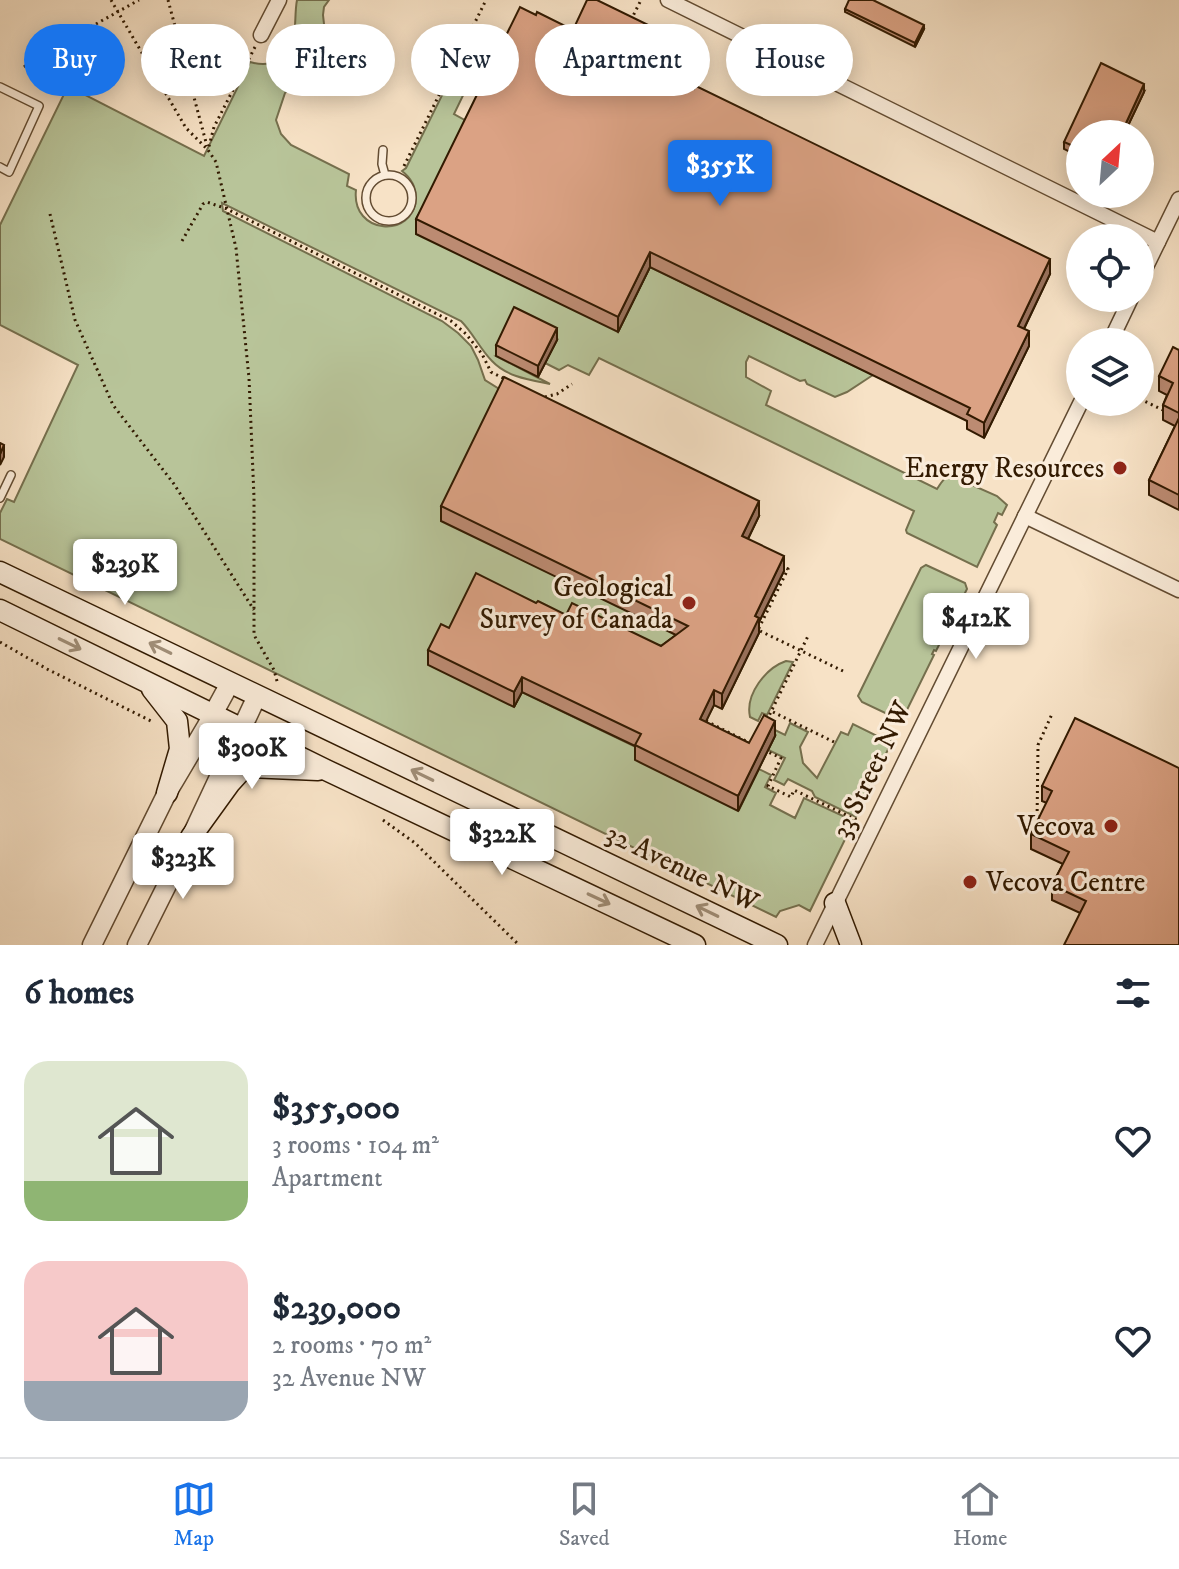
<!DOCTYPE html>
<html lang="en">
<head>
<meta charset="utf-8">
<style>
	:root { --surface:#fff; --page:#f2f2f3; --text:#1f2937; --muted:#747a83; --line:#e0e1e3; --accent:#1a73e8 }
	body { margin:0; font-family:"IM FELL DW Pica",serif; background:var(--page); color:var(--text); height:100vh; display:flex; flex-direction:column; font-size:30px; white-space:nowrap }
	* { box-sizing:border-box; margin:0 }
	p { font-size:26px; color:var(--muted) }
	.icon { flex:none; width:44px; height:44px; fill:none; stroke:currentColor; stroke-width:2; stroke-linecap:round; stroke-linejoin:round }
	.map { position:relative; height:945px; overflow:hidden }
	.side { display:flex; flex-direction:column; background:var(--surface); flex:1 }
	.side>* { flex:none }
	.top-card { position:absolute; left:24px; top:24px; width:1132px; height:72px; display:flex; gap:16px }
	.needle { width:52px; rotate:26deg }
	.tools { position:absolute; left:1066px; top:120px; display:grid; gap:16px }
	.tools a { display:grid; place-items:center; width:88px; height:88px; border-radius:50%; background:var(--surface); box-shadow:0 4px 20px #0003; font-size:40px }
	.price { position:absolute; translate:-50% -68px; padding:0 18px; border-radius:8px; background:#fff; color:#222; font-size:26px; line-height:52px; filter:drop-shadow(0 2px 4px #0008) }
	.price::after { content:''; position:absolute; left:50%; top:48px; width:24px; height:18px; margin-left:-12px; background:inherit; clip-path:polygon(0 0,100% 0,50% 100%) }
	.price.current { background:var(--accent); color:#fff }
	ul { padding:0; list-style:none }
	li { display:flex; align-items:center; gap:24px; height:200px; padding:0 24px }
	li span { display:grid; place-items:center; flex:none; width:224px; height:160px; border-radius:24px; color:#555 }
	li>.icon { margin-inline-start:auto }
	span .icon { width:96px; height:96px; fill:#fffc; stroke-width:1 }
	li b { font-size:34px }
	h2 { display:flex; justify-content:space-between; align-items:center; height:96px; padding:0 24px; font-size:34px }
	.tag { padding:0 28px; border-radius:36px; background:var(--surface); box-shadow:0 4px 20px #0003; font-size:28px; line-height:72px }
	.tag.current { background:var(--accent); color:#fff }
	.tabs { display:flex; justify-content:space-around; align-items:center; height:112px; border-top:2px solid var(--line); background:var(--surface); font-size:22px; color:var(--muted) }
	.tabs a { display:grid; justify-items:center; gap:4px }
	.tabs .current { color:var(--accent) }
	.map>svg:first-child { display:block }
	.green { fill:#b8c499; stroke:#756f4d; stroke-width:2 }
	.lines { fill:none; stroke-linecap:round; stroke-linejoin:round }
	.service-casing { stroke:#634c32; stroke-width:10 }
	.minor-casing { stroke:#634c32; stroke-width:17 }
	.tertiary-casing { stroke:#634c32; stroke-width:21 }
	.secondary-casing { stroke:#321a01; stroke-width:23 }
	.path { stroke:#321a01; stroke-width:3; stroke-dasharray:2 4; stroke-linecap:butt }
	.service { stroke:#faecda; stroke-width:7 }
	.minor { stroke:#faecda; stroke-width:14 }
	.tertiary { stroke:#faecda; stroke-width:18 }
	.secondary { stroke:#faecda; stroke-width:20 }
	.wall { fill:#bc8b72; stroke:#321a01; stroke-width:2 }
	.shaded-wall { fill:#99715c; stroke:#321a01; stroke-width:2 }
	.building { fill:#dba284; stroke:#321a01; stroke-width:2 }
	.oneway { stroke:#a08e78 }
	.poi-dot { fill:#8f2418; stroke:#faecda; stroke-width:3 }
	.labels { text-anchor:middle; dominant-baseline:central; stroke-width:6; stroke-linejoin:round; paint-order:stroke }
	.poi-label { font-size:28px; fill:#321a01; stroke:#faecda; text-anchor:end }
	.street-label { font-size:28px; fill:#321a01; stroke:#faecda }
</style>
</head>
<body>
<div class="map">
<svg width="1179" height="945" viewBox="0 0 1179 945">
	<rect width="100%" height="100%" fill="#f7e2c6"/>
	<filter id="stains"><feTurbulence type="fractalNoise" baseFrequency=".0025" numOctaves="4"/><feColorMatrix values="0 0 0 0 .2 0 0 0 0 .09 0 0 0 0 .02 0 0 0 .5 -.17"/></filter>
	<radialGradient id="worn" r=".72"><stop offset=".6" stop-color="#630" stop-opacity="0"/><stop offset="1" stop-color="#630" stop-opacity=".3"/></radialGradient>
	<g class="green">
		<path d="M297 0H329L324 7 323 15 325 33 322 45 303 76 285 93 276 120 281 134 291 145 349 174 347 186 356 190C351 235 414 239 416 198 416 187 411 178 402 171L406 168 454 71 471 79 454 114 470 123 618 332 650 267 873 375 847 392 835 397 807 384 805 380 800 381 749 356 746 362V377L771 391 766 405 937 489C942 482 944 475 954 477L997 496 1007 505 1002 515 998 513 994 522 997 525 977 567 907 533 906 530 914 511 599 358 589 375 568 365 559 370 545 363 556 340 496 356 550 384C530 380 507 377 492 361 480 349 473 333 461 321L222 203 223 211 442 321 458 333 471 346 478 360 485 380 504 392 683 639 672 662 551 628 514 707 522 692 638 748 739 810 759 769 771 775 765 787 776 793 770 805 795 818 804 798 854 821 810 911 799 905 780 911 776 917 0 539V513L7 499 14 502 78 365 0 325V225L68 86 204 156 250 62C260 65 271 65 280 59 300 47 293 20 297 0Z"/>
		<polygon points="926,565 965,583 967,589 936,651 934,650 932,654 934,655 902,720 900,720 862,702 858,696 921,568"/>
		<path d="M786 661 793 662 767 715 762 713 758 721 750 717C745 694 766 668 786 661Z"/>
		<polygon points="790,723 808,732 800,747 803,763 817,778 841,732 848,735 853,724 883,739 885,735 892,741 856,817 815,797 812,791 788,779 784,785 774,780 785,758 758,745 773,729 785,735"/>
	</g>
	<g class="lines">
		<g class="service-casing">
			<g id="service">
				<polyline points="0,87 39,106 9,172 0,167"/>
				<polyline points="383,150 382,164 385,175"/>
				<circle cx="389" cy="198" r="23"/>
				<polyline points="0,498 11,475"/>
			</g>
		</g>
		<g class="minor-casing">
			<g id="minor">
				<polyline points="668,0 1158,242"/>
				<polyline points="261,35 279,0"/>
				<polyline points="1140,279 1179,199"/>
				<polyline points="1110,342 1131,298"/>
				<polyline points="1025,516 1179,590"/>
				<polyline points="815,945 1081,402"/>
			</g>
		</g>
		<g class="tertiary-casing">
			<g id="tertiary">
				<polyline points="92,945 167,793 206,727 230,683"/>
				<polyline points="137,945 191,837 257,696"/>
			</g>
		</g>
		<g class="secondary-casing">
			<g id="secondary">
				<polyline points="0,572 777,945"/>
				<polyline points="0,610 326,770 695,945"/>
				<polyline points="152,689 177,721 180,749 167,793"/>
				<polyline points="191,837 230,783 240,772 249,767 318,770"/>
				<polyline points="835,903 851,945"/>
			</g>
		</g>
		<g class="path">
			<polyline points="111,0 186,128 208,150"/>
			<polyline points="168,0 207,146"/>
			<polyline points="631,20 641,0"/>
			<polyline points="255,47 214,127 208,150 216,162 236,248 249,378 254,497 254,635 274,670 278,685"/>
			<polyline points="430,54 488,81"/>
			<polyline points="24,67 42,54 139,0"/>
			<polyline points="404,166 486,0"/>
			<polyline points="50,214 75,320 113,405 174,484 254,610"/>
			<polyline points="182,241 203,204 207,202 227,209 451,321 466,334 482,354 491,372 505,379"/>
			<polyline points="545,397 557,394 572,384"/>
			<polyline points="1140,399 1165,411"/>
			<polyline points="781,566 788,569 758,630 843,671"/>
			<polyline points="0,642 47,669 153,722"/>
			<polyline points="773,712 834,742"/>
			<polyline points="767,720 809,634"/>
			<polyline points="706,721 750,743"/>
			<polyline points="764,750 781,758 768,786 791,797 794,790 857,820"/>
			<polyline points="383,820 415,843 519,945"/>
			<polyline points="1037,823 1038,745 1052,714"/>
		</g>
		<use href="#service" class="service"/>
		<use href="#minor" class="minor"/>
		<use href="#tertiary" class="tertiary"/>
		<use href="#secondary" class="secondary"/>
	</g>
	<g class="wall">
		<polygon points="845,9 924,29 915,47 845,12"/>
		<polygon points="536,15 573,30 681,56 670,78 1050,274 1024,329 1029,346 984,438 967,429 967,421 650,267 618,332 416,234 416,219"/>
		<polygon points="1144,92 1124,134 1080,134 1080,157 1064,149 1064,142"/>
		<polygon points="557,340 538,377 496,356 496,345"/>
		<polygon points="1179,350 1179,510 1149,495 1149,480 1175,426 1163,420 1163,405 1167,395 1159,391 1159,376"/>
		<polygon points="441,506 759,516 748,539 784,571 759,622 759,633 722,709 714,705 705,722 749,743 775,736 738,811 635,760 635,746 522,692 514,707 428,665 428,650 449,628 536,603 566,615 661,646 676,635 441,521"/>
		<polygon points="1179,768 1080,913 1052,900 1052,885 1063,864 1031,849 1031,834 1047,803 1042,801 1042,786"/>
	</g>
	<g class="shaded-wall">
		<polygon points="924,25 924,29 915,47 915,43"/>
		<polygon points="681,41 681,56 665,90 665,75"/>
		<polygon points="1144,84 1144,92 1124,134 1121,134"/>
		<polygon points="650,252 650,267 618,332 618,317"/>
		<polygon points="1050,259 1050,274 1018,341 1018,326"/>
		<polygon points="557,328 557,340 538,377 538,366"/>
		<polygon points="1029,331 1029,346 984,438 984,423"/>
		<polygon points="4,445 4,457 0,465 0,454"/>
		<polygon points="759,501 759,516 742,551 742,536"/>
		<polygon points="784,556 784,571 759,622 759,633 722,709 722,694 755,616"/>
		<polygon points="522,677 522,692 514,707 514,692"/>
		<polygon points="714,690 714,705 700,734 700,719"/>
		<polygon points="775,721 775,736 738,811 738,796"/>
	</g>
	<g class="building">
		<polygon points="587,0 597,0 681,41 665,75 694,89 696,86 1050,259 1018,326 1029,331 984,423 967,414 970,408 650,252 618,317 416,219 520,7 536,15 537,12 573,30"/>
		<polygon points="849,0 873,0 924,25 915,43 845,9"/>
		<polygon points="1101,63 1144,84 1121,134 1080,134 1080,149 1064,142"/>
		<polygon points="514,307 557,328 538,366 496,345"/>
		<polygon points="1173,347 1179,350 1179,413 1163,405 1173,383 1159,376"/>
		<polygon points="504,377 759,501 742,536 784,556 755,616 759,618 722,694 714,690 700,719 749,743 764,715 775,721 738,796 635,745 641,734 522,677 514,692 428,650 441,624 449,628 476,573 536,603 538,601 566,615 572,603 661,646 688,626 441,506"/>
		<polygon points="1179,418 1179,495 1149,480"/>
		<polygon points="0,443 4,445 0,454"/>
		<polygon points="1075,718 1179,768 1179,945 1064,945 1086,901 1052,885 1069,852 1031,834 1052,791 1042,786"/>
	</g>
	<defs><path id="oneway-shaft" d="M-6 0H5M1.5-3L5.5 0L1.5 3" fill="none" stroke-width="1.6" stroke-linecap="round" stroke-linejoin="round" transform="scale(2)"/></defs>
	<g class="oneway">
		<use href="#oneway-shaft" transform="translate(70 644) rotate(26)"/>
		<use href="#oneway-shaft" transform="translate(160 648) rotate(-154)"/>
		<use href="#oneway-shaft" transform="translate(422 775) rotate(-154)"/>
		<use href="#oneway-shaft" transform="translate(599 899) rotate(25)"/>
		<use href="#oneway-shaft" transform="translate(707 911) rotate(-154)"/>
	</g>
	<g class="poi-dot">
		<circle cx="1120" cy="468" r="8"/>
		<circle cx="689" cy="603" r="8"/>
		<circle cx="1111" cy="826" r="8"/>
		<circle cx="970" cy="882" r="8"/>
	</g>
	<g class="labels">
		<g class="poi-label">
			<text x="1104" y="468">Energy Resources</text>
			<text x="673" y="587">Geological<tspan x="673" dy="32">Survey of Canada</tspan></text>
			<text x="1095" y="826">Vecova</text>
			<text x="986" y="882" text-anchor="start">Vecova Centre</text>
		</g>
		<g class="street-label">
			<text transform="translate(872 770) rotate(-64)">33 Street NW</text>
			<text transform="translate(682 868) rotate(26)">32 Avenue NW</text>
		</g>
	</g>
	<rect width="100%" height="100%" filter="url(#stains)"/>
	<rect width="100%" height="100%" fill="url(#worn)"/>
</svg>
<div class="tools">
<a><svg class="needle" viewBox="-14 -14 28 28"><path d="M0-13l5 13h-10z" fill="#e53935"/><path d="M0 13l5-13h-10z" fill="#747a83"/></svg></a>
<a><svg class="icon" aria-label="locate" viewBox="0 0 24 24"><circle cx="12" cy="12" r="6"/><path d="M12 2v4M12 18v4M2 12h4M18 12h4"/></svg></a>
<a><svg class="icon" aria-label="layers" viewBox="0 0 24 24"><path d="M12 4l9 5-9 5-9-5zM3 14l9 5 9-5"/></svg></a>
</div>
<b class="price current" style="left:720px;top:208px">$355K</b>
<b class="price" style="left:125px;top:607px">$239K</b>
<b class="price" style="left:976px;top:661px">$412K</b>
<b class="price" style="left:252px;top:791px">$300K</b>
<b class="price" style="left:502px;top:877px">$322K</b>
<b class="price" style="left:183px;top:901px">$323K</b>
<div class="top-card">
<a class="tag current">Buy</a>
<a class="tag">Rent</a>
<a class="tag">Filters</a>
<a class="tag">New</a>
<a class="tag">Apartment</a>
<a class="tag">House</a>
</div>
</div>
<section class="side">
<h2>6 homes<svg class="icon" aria-label="filters" viewBox="0 0 24 24"><path d="M4 7h16M4 17h16"/><circle cx="9" cy="7" r="2"/><circle cx="15" cy="17" r="2"/></svg></h2>
<ul>
<li><span style="background:linear-gradient(#dfe7d0 75%,#8fb573 0)"><svg class="icon" aria-label="home" viewBox="0 0 24 24"><path d="M3 11l9-7 9 7M6 9v11h12V9"/></svg></span><div><b>$355,000</b><p>3 rooms · 104 m²</p><p>Apartment</p></div><svg class="icon" aria-label="heart" viewBox="0 0 24 24"><path d="M12 20l-8-8c-3-5 5-10 8-4 3-6 11-1 8 4z"/></svg></li>
<li><span style="background:linear-gradient(#f6c9c9 75%,#9aa5b1 0)"><svg class="icon" aria-label="home" viewBox="0 0 24 24"><path d="M3 11l9-7 9 7M6 9v11h12V9"/></svg></span><div><b>$239,000</b><p>2 rooms · 70 m²</p><p>32 Avenue NW</p></div><svg class="icon" aria-label="heart" viewBox="0 0 24 24"><path d="M12 20l-8-8c-3-5 5-10 8-4 3-6 11-1 8 4z"/></svg></li>
</ul>
</section>
<nav class="tabs">
<a class="current"><svg class="icon" aria-label="map" viewBox="0 0 24 24"><path d="M3 6l6-2 6 2 6-2v14l-6 2-6-2-6 2zM9 4v14M15 6v14"/></svg>Map</a>
<a><svg class="icon" aria-label="saved" viewBox="0 0 24 24"><path d="M7 4h10v16l-5-4-5 4z"/></svg>Saved</a>
<a><svg class="icon" aria-label="home" viewBox="0 0 24 24"><path d="M3 11l9-7 9 7M6 9v11h12V9"/></svg>Home</a>
</nav>
</body>
</html>
